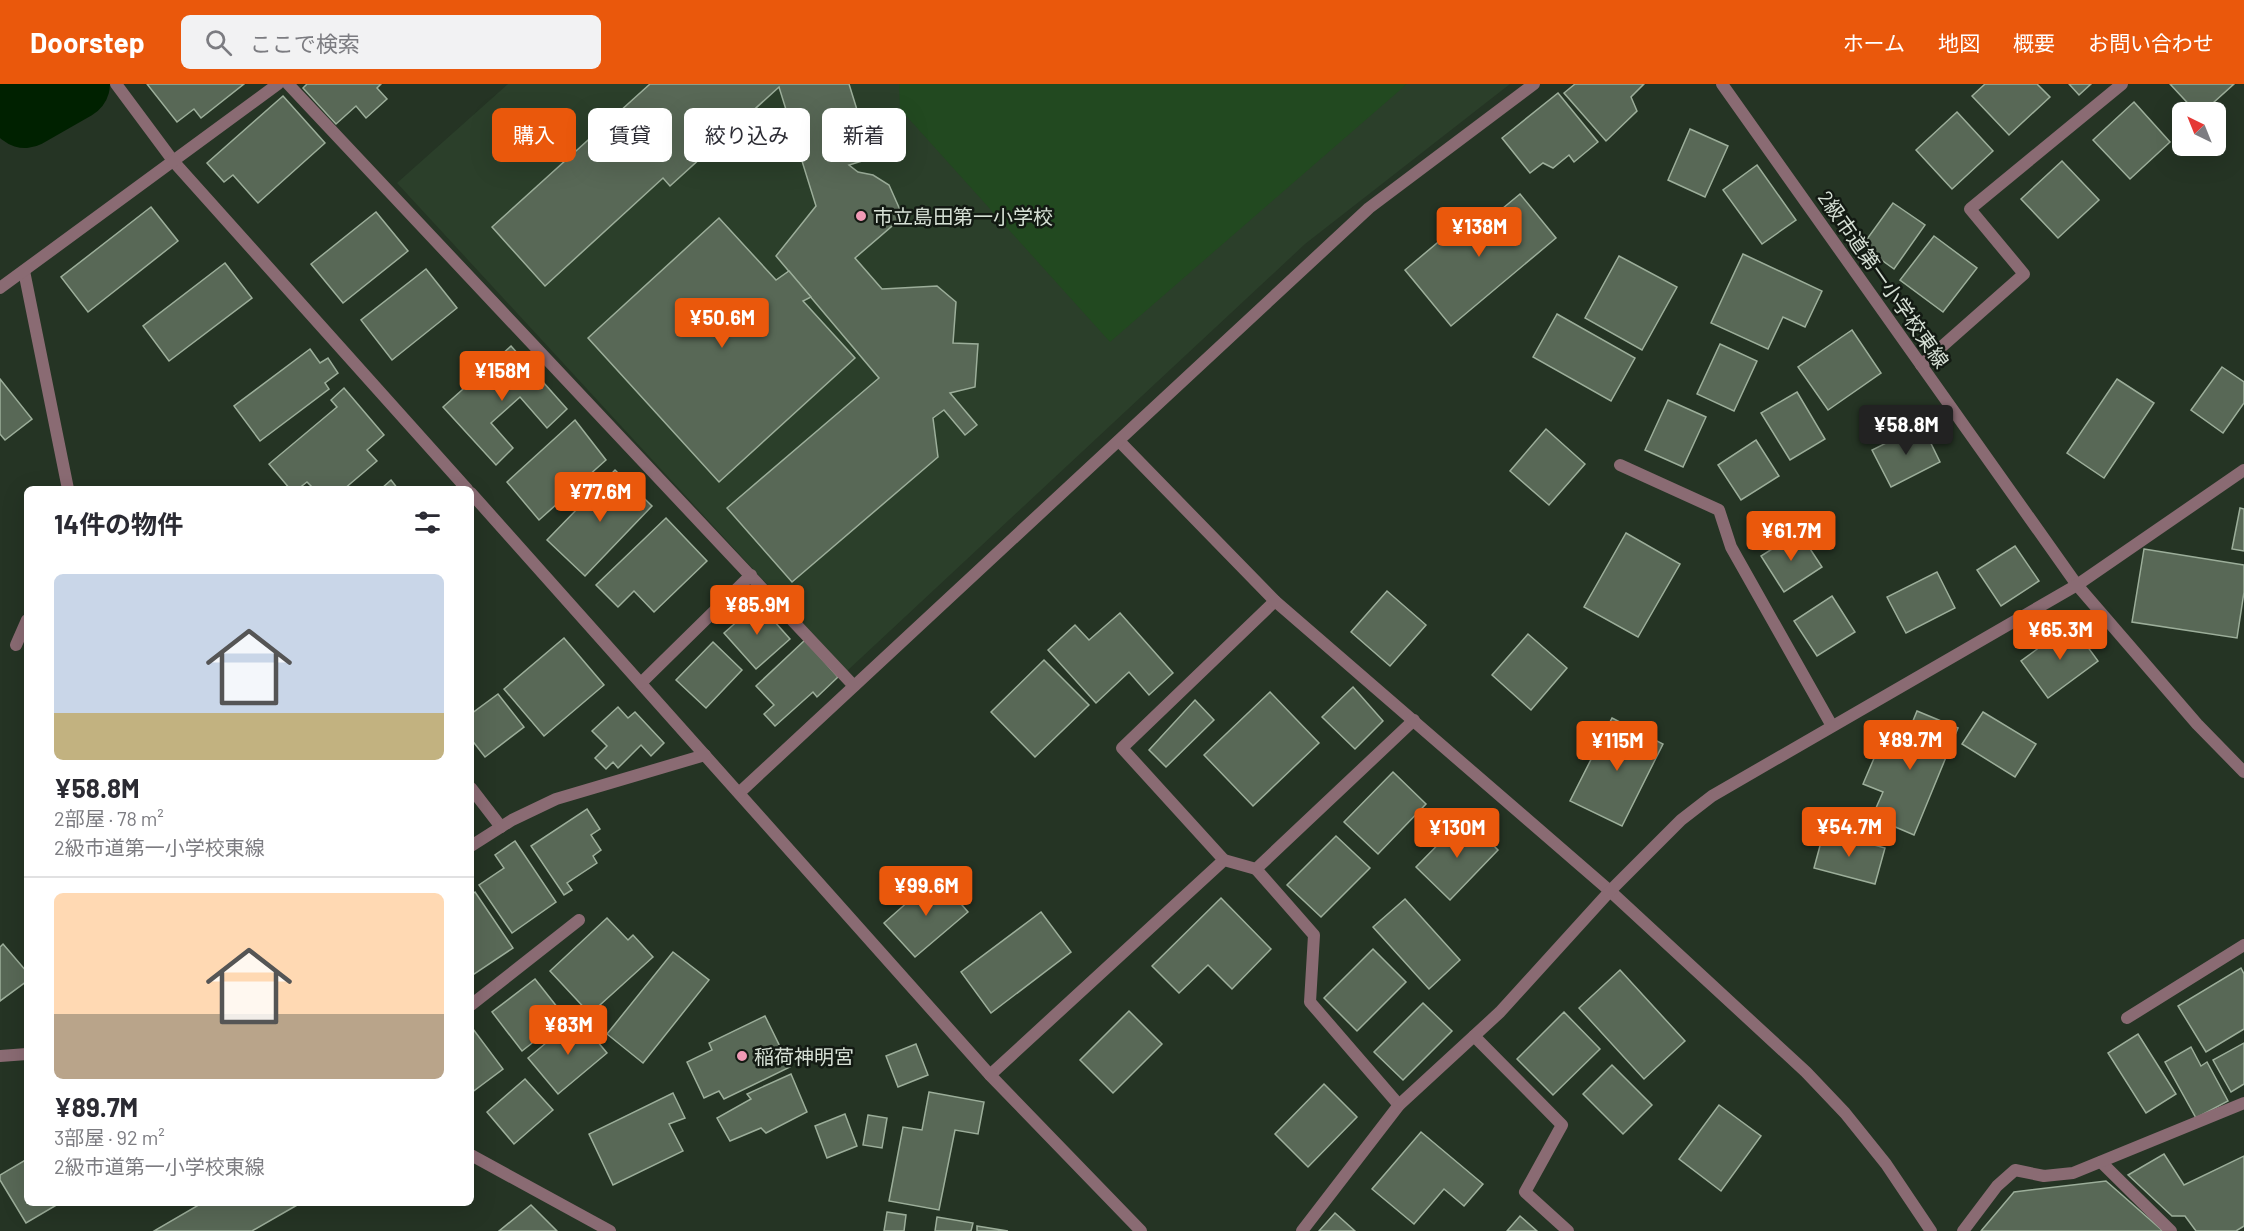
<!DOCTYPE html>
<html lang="ja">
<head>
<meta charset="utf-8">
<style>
	:root { --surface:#fff; --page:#f2f2f3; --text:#2b2b33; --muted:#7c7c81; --line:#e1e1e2; --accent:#ea580c }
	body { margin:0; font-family:Barlow,"Noto Sans JP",sans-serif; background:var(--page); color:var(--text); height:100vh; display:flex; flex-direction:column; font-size:22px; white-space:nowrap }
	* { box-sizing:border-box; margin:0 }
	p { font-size:20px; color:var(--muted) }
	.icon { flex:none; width:33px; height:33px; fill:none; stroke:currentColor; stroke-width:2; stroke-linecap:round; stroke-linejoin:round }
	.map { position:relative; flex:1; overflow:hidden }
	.side { position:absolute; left:24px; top:402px; width:450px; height:720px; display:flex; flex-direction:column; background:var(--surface); border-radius:9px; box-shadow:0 6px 24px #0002 }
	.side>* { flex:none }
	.hud { position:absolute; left:492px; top:24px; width:570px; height:54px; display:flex; gap:12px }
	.needle { width:39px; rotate:317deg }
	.controls { position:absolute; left:2172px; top:18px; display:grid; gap:12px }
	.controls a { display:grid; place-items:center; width:54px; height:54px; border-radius:9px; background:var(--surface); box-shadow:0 6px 24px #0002; font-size:30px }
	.price { position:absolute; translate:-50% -51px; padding:0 14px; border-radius:6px; background:var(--accent); color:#fff; font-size:20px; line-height:39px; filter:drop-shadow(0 2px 3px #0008) }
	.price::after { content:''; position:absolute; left:50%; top:36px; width:18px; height:14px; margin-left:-9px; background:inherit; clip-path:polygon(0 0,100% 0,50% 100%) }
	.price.active { background:#222; color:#fff }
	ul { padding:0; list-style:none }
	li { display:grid; align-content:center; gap:12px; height:318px; padding:0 30px }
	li+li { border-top:2px solid var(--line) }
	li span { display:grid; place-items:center; height:186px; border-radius:9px; color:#555 }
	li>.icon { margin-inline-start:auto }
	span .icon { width:108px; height:108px; fill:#fffc; stroke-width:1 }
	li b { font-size:26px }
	h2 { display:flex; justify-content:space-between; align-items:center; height:72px; padding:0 30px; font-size:26px }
	.tag { padding:0 21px; border-radius:9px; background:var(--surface); box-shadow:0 6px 24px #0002; font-size:21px; line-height:54px }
	.tag.active { background:var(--accent); color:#fff }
	header { display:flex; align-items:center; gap:36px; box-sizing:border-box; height:84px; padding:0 30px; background:var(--accent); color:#fff }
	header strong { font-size:28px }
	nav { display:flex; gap:33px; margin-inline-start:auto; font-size:21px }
	.search { width:420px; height:54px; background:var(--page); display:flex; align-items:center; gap:15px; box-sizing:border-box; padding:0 21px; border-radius:9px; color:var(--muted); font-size:22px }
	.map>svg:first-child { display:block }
	.built { fill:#2b3f2a }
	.green { fill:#224920 }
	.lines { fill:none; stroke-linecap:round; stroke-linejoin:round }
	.river { stroke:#002100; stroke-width:72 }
	.building { fill:#586856; stroke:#9cae9a; stroke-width:1.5 }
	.service { stroke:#8a6b73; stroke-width:12 }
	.minor { stroke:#8a6b73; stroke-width:12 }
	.poi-dot { fill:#f09ab5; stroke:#131a13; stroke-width:2 }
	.labels { text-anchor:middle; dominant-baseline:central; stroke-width:5; stroke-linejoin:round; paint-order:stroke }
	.poi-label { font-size:20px; fill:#d6e0d5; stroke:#131a13; text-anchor:start }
	.street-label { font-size:20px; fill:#d6e0d5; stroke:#131a13 }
</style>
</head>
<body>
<header>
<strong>Doorstep</strong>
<div class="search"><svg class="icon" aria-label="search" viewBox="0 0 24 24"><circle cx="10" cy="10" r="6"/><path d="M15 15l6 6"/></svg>ここで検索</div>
<nav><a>ホーム</a><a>地図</a><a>概要</a><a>お問い合わせ</a></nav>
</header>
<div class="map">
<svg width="2244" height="1147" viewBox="0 0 2244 1147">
	<rect width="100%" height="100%" fill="#253424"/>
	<polygon class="built" points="508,0 1510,0 1305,160 847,587 397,99"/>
	<polygon class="green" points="899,0 1407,0 1110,258 900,25"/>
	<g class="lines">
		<polyline class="river" points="10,0 25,28 74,0"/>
	</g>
	<g class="building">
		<polygon points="147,0 244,0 201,34 194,25 177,38"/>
		<polygon points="307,0 381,0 377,4 387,15 366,34 356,22 336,40 303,4"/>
		<polygon points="650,0 849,0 872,74 849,81 858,88 873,91 889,101 901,128 899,136 855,174 882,205 937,202 956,218 953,259 978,260 975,303 950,309 977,341 965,351 944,326 933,334 938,373 792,498 727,424 879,294 776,172 816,122 779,3 670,102 663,94 545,202 492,143"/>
		<polygon points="1575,0 1644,0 1631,13 1637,27 1606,57 1564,9"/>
		<polygon points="1985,0 2037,0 2050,13 2009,51 1972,12"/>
		<polygon points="2069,0 2091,0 2079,11"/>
		<polygon points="2170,0 2234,0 2203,28 2196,28"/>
		<polygon points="1558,9 1598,58 1574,78 1569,71 1553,84 1543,79 1530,89 1502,54"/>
		<polygon points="283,12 325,59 258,119 233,91 224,98 207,79"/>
		<polygon points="2134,18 2170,58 2130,95 2093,56"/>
		<polygon points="1957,28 1993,67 1952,105 1916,66"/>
		<polygon points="1690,45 1728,62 1705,113 1668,96"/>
		<polygon points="2062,77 2099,116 2058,154 2021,115"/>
		<polygon points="1757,81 1796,136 1762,160 1723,106"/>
		<polygon points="1520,110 1556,154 1451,242 1405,186 1475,127 1485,139"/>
		<polygon points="1893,119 1925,141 1894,185 1862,162"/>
		<polygon points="151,123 178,157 88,228 61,193"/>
		<polygon points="376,128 408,167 343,219 311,180"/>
		<polygon points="719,134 776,196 789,187 811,213 803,217 855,274 719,398 588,254"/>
		<polygon points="1934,152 1977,184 1943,228 1900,196"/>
		<polygon points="1743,170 1822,207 1805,243 1783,233 1768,265 1711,239"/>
		<polygon points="1619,172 1677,203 1642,266 1585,234"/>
		<polygon points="225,179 252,214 169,277 143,242"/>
		<polygon points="426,185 457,224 392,276 361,236"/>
		<polygon points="1557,230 1635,274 1611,317 1533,273"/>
		<polygon points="1852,246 1881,289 1828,326 1798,283"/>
		<polygon points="1720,260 1757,277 1734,327 1697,310"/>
		<polygon points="511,262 567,325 547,344 520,313 491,339 513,364 496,381 443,323"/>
		<polygon points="310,265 320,279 328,274 338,289 325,299 329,305 260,357 234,322"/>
		<polygon points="2222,283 2244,298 2244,319 2223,349 2191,326"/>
		<polygon points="0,295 32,335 5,356 0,350"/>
		<polygon points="2117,295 2154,319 2104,394 2067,369"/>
		<polygon points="344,304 384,351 367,366 377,377 344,405 314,405 307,398 298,405 290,405 269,380 337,323 331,316"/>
		<polygon points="1797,308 1825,355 1790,376 1761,329"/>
		<polygon points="1668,316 1706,333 1683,383 1645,366"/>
		<polygon points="575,336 606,376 539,436 507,398"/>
		<polygon points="1922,341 1940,378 1891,403 1872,366"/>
		<polygon points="1546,345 1585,380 1549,421 1510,387"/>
		<polygon points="1756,356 1779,392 1741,416 1718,381"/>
		<polygon points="615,386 652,422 585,492 547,456"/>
		<polygon points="391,396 398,405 381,405"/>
		<polygon points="2240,424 2244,425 2244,467 2232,465"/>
		<polygon points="666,434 707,477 654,528 634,507 618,523 596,501"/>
		<polygon points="1799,448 1822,483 1784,508 1761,472"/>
		<polygon points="1626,449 1680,480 1638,553 1584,523"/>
		<polygon points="2015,462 2039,497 2001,522 1977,486"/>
		<polygon points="2144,465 2244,481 2244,508 2237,554 2132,538"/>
		<polygon points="1937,488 1955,524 1906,549 1887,513"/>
		<polygon points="1387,507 1426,541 1390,582 1351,548"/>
		<polygon points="1832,512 1855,548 1817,572 1794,537"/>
		<polygon points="758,519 790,555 756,585 724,549"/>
		<polygon points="1120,529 1173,589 1149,611 1129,588 1096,619 1048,566 1075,541 1089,556"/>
		<polygon points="2071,540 2098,577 2048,614 2021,577"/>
		<polygon points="1528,550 1567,584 1531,626 1492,591"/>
		<polygon points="564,554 604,601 544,652 504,605"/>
		<polygon points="805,556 838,593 817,613 813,608 775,642 764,630 774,621 756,602"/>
		<polygon points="713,558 742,586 706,624 676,596"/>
		<polygon points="1044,576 1089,621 1035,673 991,628"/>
		<polygon points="1353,603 1383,637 1355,665 1322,633"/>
		<polygon points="1270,608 1319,659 1253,722 1204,671"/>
		<polygon points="498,610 524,643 485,673 471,655 471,630"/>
		<polygon points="1195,616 1214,636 1166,683 1149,666"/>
		<polygon points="618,623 628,634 635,628 664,659 651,672 641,661 618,684 613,678 606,685 595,674 607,662 592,647"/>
		<polygon points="1917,627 1958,644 1914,751 1872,733 1883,708 1863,700 1884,651 1904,659"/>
		<polygon points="1983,628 2036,660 2015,693 1962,660"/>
		<polygon points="1612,634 1663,660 1622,742 1570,717"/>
		<polygon points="1393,688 1426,720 1378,770 1344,738"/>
		<polygon points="587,725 600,745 591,751 601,766 593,772 597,779 567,799 572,806 564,811 531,762"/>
		<polygon points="1465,733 1498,766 1450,816 1416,783"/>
		<polygon points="1824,747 1885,764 1875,800 1814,784"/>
		<polygon points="1336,752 1370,784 1321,833 1287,801"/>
		<polygon points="515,757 556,818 512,849 479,801 504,784 495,771"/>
		<polygon points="937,792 968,828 915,873 884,839"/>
		<polygon points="475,808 513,864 471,892 471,811"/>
		<polygon points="1221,814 1271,865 1232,905 1208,881 1179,909 1152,882"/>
		<polygon points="1405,815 1460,876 1429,905 1373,843"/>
		<polygon points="1041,828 1071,868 991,929 961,888"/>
		<polygon points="607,834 628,856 633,851 653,873 590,930 550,887"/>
		<polygon points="3,860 27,888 27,897 0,917 0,863"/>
		<polygon points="1373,865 1406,898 1357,947 1324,914"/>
		<polygon points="673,868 709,896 643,979 607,950"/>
		<polygon points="2241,884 2244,890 2244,945 2206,968 2178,922"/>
		<polygon points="1620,886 1685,957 1644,995 1579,924"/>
		<polygon points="535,895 565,933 522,967 492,928"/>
		<polygon points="1423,919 1452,947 1403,996 1374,968"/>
		<polygon points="1129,927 1162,960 1113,1009 1080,976"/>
		<polygon points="1564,928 1600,965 1553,1011 1517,975"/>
		<polygon points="765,932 790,983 724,1015 719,1007 704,1014 687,978 712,966 709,959"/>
		<polygon points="577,933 607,969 558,1010 528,974"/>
		<polygon points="473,945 503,985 471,1009 471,946"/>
		<polygon points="2138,950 2176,1010 2146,1029 2108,969"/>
		<polygon points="2244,959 2244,1000 2231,1008 2213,976"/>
		<polygon points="916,960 928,991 898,1003 886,972"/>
		<polygon points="2191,963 2201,982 2207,978 2228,1017 2196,1034 2165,978"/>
		<polygon points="1612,981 1652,1021 1623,1050 1583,1010"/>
		<polygon points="791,990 807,1028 766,1049 761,1044 730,1057 717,1034 751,1015 747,1010"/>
		<polygon points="525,995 553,1026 514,1060 487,1028"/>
		<polygon points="1324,1000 1357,1033 1308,1083 1275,1050"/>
		<polygon points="929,1008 984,1018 978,1050 955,1046 939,1126 889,1117 903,1043 922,1046"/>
		<polygon points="673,1009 685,1034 669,1040 683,1067 613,1101 589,1050"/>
		<polygon points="1719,1021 1761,1052 1721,1107 1679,1075"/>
		<polygon points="845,1030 857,1062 827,1074 815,1042"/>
		<polygon points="868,1031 887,1034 882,1064 863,1061"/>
		<polygon points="1421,1048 1483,1100 1464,1122 1444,1105 1414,1140 1372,1105"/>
		<polygon points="2164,1070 2184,1101 2244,1072 2244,1142 2236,1147 2196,1147 2185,1132 2172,1132 2128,1091"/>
		<polygon points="27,1075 27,1119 60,1119 26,1139 0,1096 0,1091"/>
		<polygon points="2106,1097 2163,1147 1981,1147 2014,1108"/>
		<polygon points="202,1119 299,1119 299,1120 252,1147 154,1147"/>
		<polygon points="531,1121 557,1147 499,1147"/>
		<polygon points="887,1128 906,1131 904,1147 884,1147"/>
		<polygon points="1335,1129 1355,1147 1319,1147"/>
		<polygon points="1520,1132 1537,1147 1507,1147"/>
		<polygon points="937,1133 973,1139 971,1147 935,1147"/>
		<polygon points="977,1142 1008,1147 977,1147"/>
	</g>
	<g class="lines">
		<g class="service">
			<polyline points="1620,381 1719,426 1731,463 1832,642"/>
			<polyline points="1224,776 1122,664 1275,517"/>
			<polyline points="1256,785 1314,851 1310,918 1399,1021"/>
			<polyline points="2127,934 2244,861"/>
			<polyline points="1474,952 1562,1041 1525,1108 1568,1147"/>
			<polyline points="990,991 1224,776 1256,785 1414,636"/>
			<polyline points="2101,1078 2171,1147"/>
			<polyline points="1963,1147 1997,1102 2015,1086 2044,1092 2073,1089 2244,1019"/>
		</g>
		<g class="minor">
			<polyline points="116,0 174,78 467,405"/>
			<polyline points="288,0 854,602"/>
			<polyline points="1722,0 2077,501 2197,640 2244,688"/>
			<polyline points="24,187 68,405"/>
			<polyline points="0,204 278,0"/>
			<polyline points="1921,281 2024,190 1970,125 2122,0"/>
			<polyline points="1119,357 1275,517 1610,807 1806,988 1845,1029 1886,1080 1931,1147"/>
			<polyline points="471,409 990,991 1141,1147"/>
			<polyline points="16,561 27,536"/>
			<polyline points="641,599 751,491"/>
			<polyline points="471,704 501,743"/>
			<polyline points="739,709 1369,124 1534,0"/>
			<polyline points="471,762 512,736 556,715 705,671"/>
			<polyline points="471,921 579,836"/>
			<polyline points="0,972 27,970"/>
			<polyline points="471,1071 610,1147"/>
			<polyline points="1302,1147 1399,1021 1500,928 1610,807 1681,736 1712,712 2077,501 2244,386"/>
		</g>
	</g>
	<g class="poi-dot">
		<circle cx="861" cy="132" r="6"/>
		<circle cx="742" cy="972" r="6"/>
	</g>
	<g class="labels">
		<g class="poi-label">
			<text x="873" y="132">市立島田第一小学校</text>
			<text x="754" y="972">稲荷神明宮</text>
		</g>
		<g class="street-label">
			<text transform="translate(1884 195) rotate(55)">2級市道第一小学校東線</text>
		</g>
	</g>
</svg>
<div class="controls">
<a><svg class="needle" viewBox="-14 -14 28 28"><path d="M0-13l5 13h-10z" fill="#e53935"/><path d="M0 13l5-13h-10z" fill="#7c7c81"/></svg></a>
</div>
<b class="price" style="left:1479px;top:174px">¥138M</b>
<b class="price" style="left:722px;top:265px">¥50.6M</b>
<b class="price" style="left:502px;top:318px">¥158M</b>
<b class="price active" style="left:1906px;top:372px">¥58.8M</b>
<b class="price" style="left:600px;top:439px">¥77.6M</b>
<b class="price" style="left:1791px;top:478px">¥61.7M</b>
<b class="price" style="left:757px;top:552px">¥85.9M</b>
<b class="price" style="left:2060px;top:577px">¥65.3M</b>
<b class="price" style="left:1910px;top:687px">¥89.7M</b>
<b class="price" style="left:1617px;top:688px">¥115M</b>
<b class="price" style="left:1849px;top:774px">¥54.7M</b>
<b class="price" style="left:1457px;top:775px">¥130M</b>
<b class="price" style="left:926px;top:833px">¥99.6M</b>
<b class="price" style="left:568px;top:972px">¥83M</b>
<div class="hud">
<a class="tag active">購入</a>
<a class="tag">賃貸</a>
<a class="tag">絞り込み</a>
<a class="tag">新着</a>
</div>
<section class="side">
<h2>14件の物件<svg class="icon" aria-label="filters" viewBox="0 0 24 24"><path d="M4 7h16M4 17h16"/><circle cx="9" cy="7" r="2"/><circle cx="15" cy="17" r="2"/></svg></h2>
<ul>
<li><span style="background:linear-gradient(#c9d6e8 75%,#c2b280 0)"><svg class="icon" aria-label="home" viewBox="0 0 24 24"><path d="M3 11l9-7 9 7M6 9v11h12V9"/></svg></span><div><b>¥58.8M</b><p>2部屋 · 78 m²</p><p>2級市道第一小学校東線</p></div></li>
<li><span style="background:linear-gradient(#ffd9b3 65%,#b9a48a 0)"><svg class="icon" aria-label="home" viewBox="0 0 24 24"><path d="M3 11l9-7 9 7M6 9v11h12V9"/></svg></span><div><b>¥89.7M</b><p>3部屋 · 92 m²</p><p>2級市道第一小学校東線</p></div></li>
</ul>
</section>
</div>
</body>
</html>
